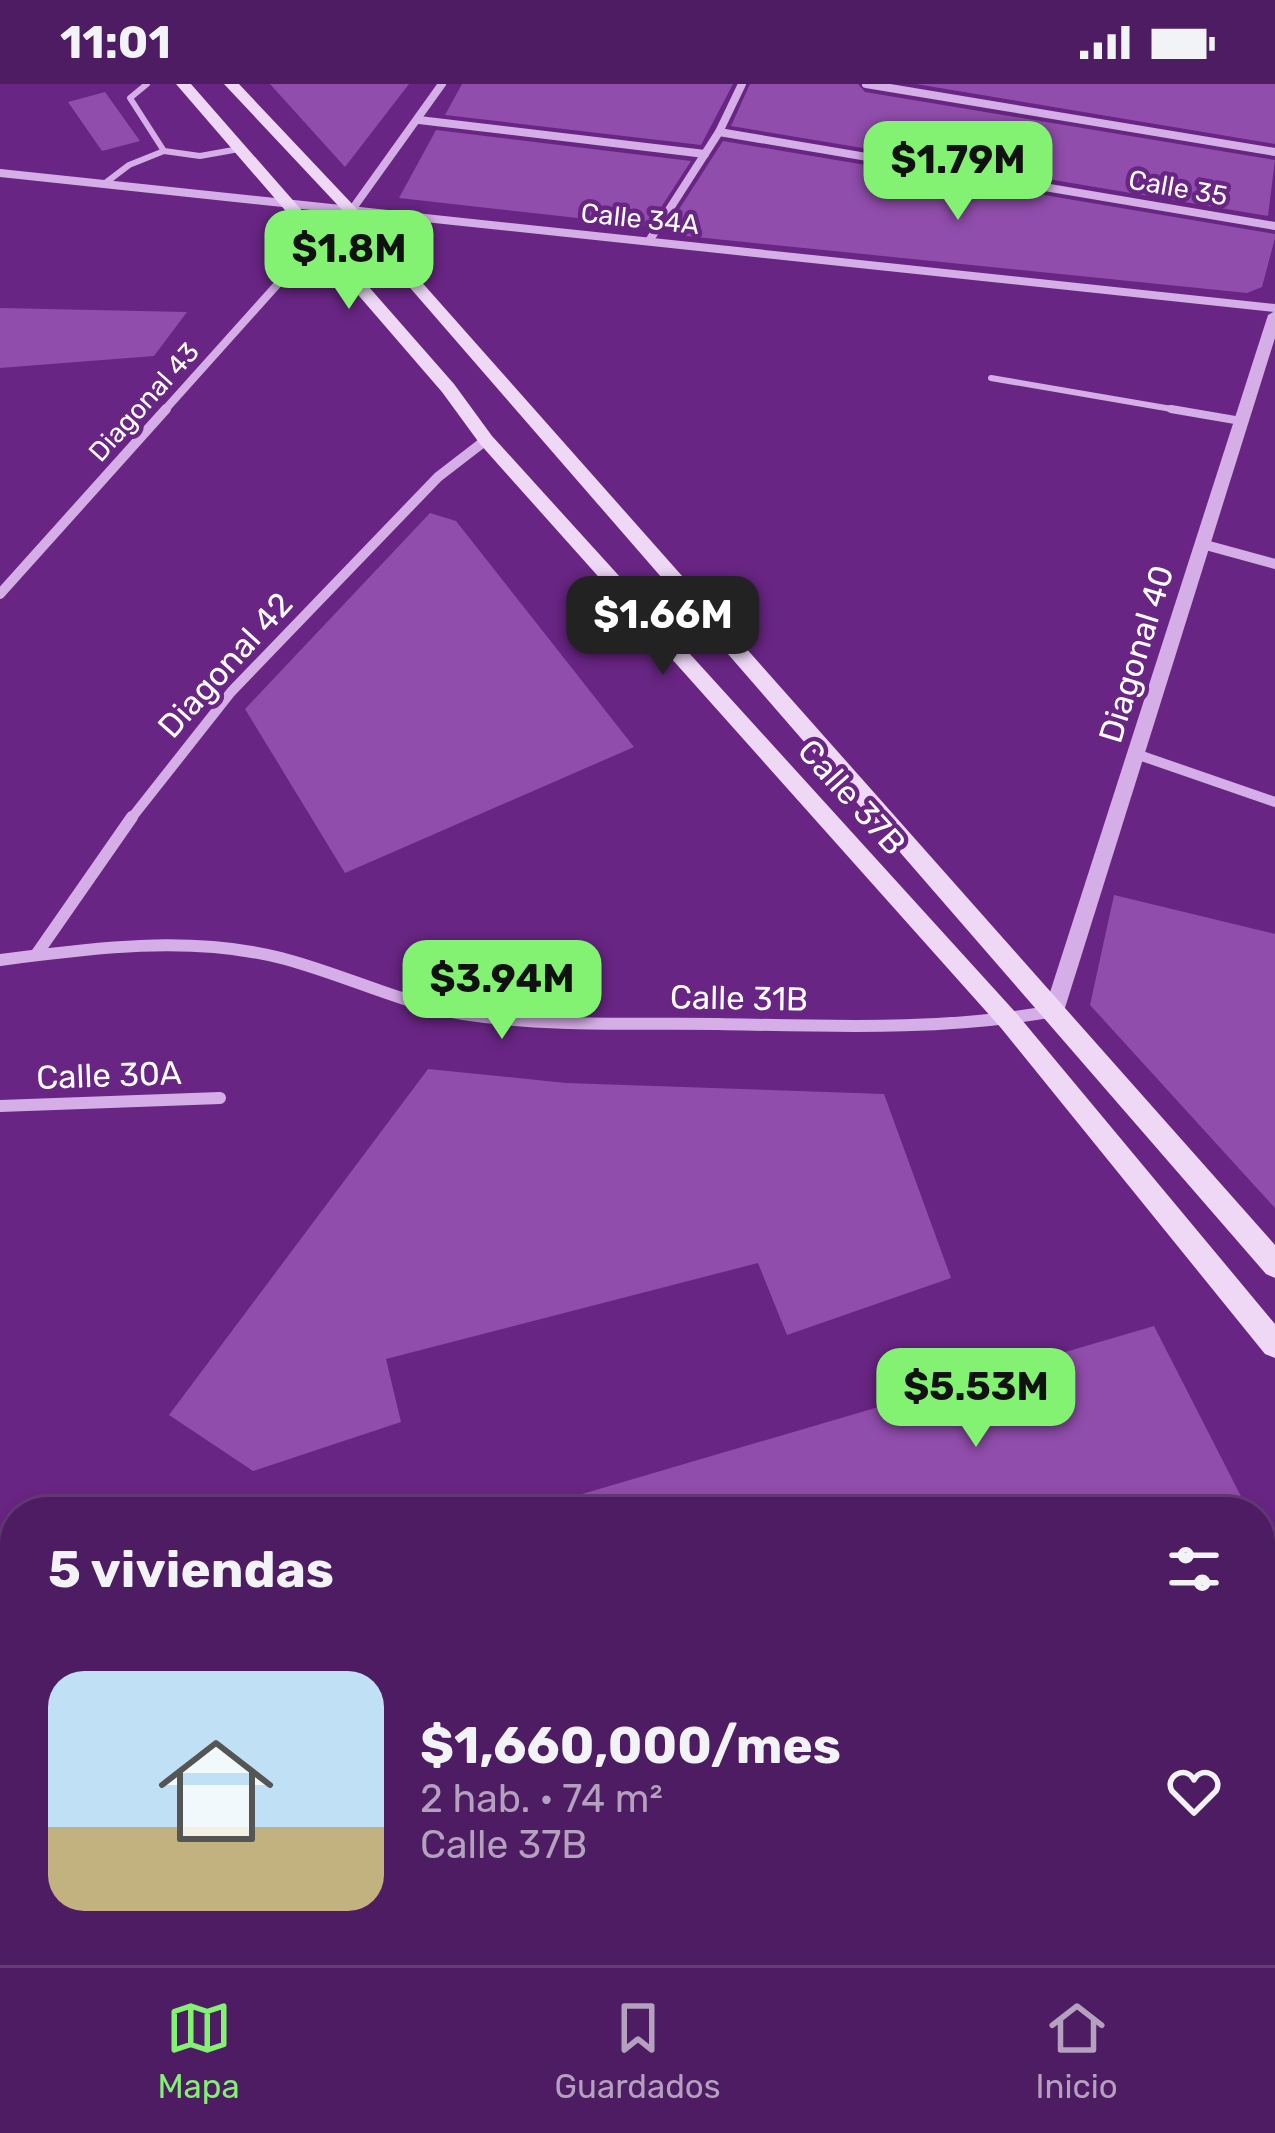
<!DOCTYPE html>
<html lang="es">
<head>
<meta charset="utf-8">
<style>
	:root { --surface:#4e1c62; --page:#58296b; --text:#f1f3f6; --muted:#b3a1be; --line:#653a77; --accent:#83f172 }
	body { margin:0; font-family:Rubik,sans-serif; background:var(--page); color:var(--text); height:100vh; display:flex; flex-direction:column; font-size:45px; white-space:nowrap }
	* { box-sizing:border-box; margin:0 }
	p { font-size:39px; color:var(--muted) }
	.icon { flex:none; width:66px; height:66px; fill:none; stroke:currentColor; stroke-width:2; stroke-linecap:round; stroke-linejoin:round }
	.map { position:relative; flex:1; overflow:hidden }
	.drawer { position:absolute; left:0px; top:1413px; width:1275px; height:468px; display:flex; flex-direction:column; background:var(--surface); border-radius:48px 48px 0 0; box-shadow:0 6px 18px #0003,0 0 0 3px var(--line) }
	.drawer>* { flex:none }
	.price { position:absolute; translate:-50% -102px; padding:0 27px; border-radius:24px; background:var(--accent); color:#111; font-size:39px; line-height:78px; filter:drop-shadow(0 3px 6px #0008) }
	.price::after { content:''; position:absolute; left:50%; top:72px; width:36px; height:27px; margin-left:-18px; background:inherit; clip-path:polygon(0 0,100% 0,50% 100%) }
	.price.selected { background:#222; color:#fff }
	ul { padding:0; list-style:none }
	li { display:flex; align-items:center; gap:36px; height:300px; padding:0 48px }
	li span { display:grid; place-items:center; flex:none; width:336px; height:240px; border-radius:36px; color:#555 }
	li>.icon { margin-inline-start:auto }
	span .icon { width:144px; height:144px; fill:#fffc; stroke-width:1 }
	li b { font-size:51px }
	h2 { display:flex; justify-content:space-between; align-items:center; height:144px; padding:0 48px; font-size:51px }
	.status { display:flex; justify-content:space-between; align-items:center; height:84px; padding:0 60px; background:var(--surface); direction:ltr }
	.status svg { height:33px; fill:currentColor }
	.tab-bar { display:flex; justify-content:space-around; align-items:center; height:168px; border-top:3px solid var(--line); background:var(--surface); font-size:33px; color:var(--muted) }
	.tab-bar a { display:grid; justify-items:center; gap:6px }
	.tab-bar .selected { color:var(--accent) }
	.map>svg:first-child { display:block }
	.building { fill:#904dab }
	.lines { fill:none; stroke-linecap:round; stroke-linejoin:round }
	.service-far1 { stroke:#d6aee7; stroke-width:6 }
	.service { stroke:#d6aee7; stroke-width:8 }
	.minor-far2 { stroke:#d6aee7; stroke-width:8 }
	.minor-far1 { stroke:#d6aee7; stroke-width:10 }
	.minor { stroke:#d6aee7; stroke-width:12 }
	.tertiary { fill:#d6aee7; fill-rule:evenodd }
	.secondary { fill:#eed8f6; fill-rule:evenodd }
	.labels { text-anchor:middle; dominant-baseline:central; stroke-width:9; stroke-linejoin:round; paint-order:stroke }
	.far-street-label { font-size:27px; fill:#fff; stroke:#682583 }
	.street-label { font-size:33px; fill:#fff; stroke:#682583 }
</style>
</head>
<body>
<div class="status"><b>11:01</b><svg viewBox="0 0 49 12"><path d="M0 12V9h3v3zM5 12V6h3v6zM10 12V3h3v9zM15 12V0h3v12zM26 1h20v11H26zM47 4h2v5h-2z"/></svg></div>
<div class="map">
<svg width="1275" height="1881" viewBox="0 0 1275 1881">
	<rect width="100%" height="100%" fill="#682583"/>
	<g class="building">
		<polygon points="270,0 409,0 345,83"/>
		<polygon points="462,0 733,0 701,61 445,31"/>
		<polygon points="750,0 858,0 865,8 1275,76 1268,132 731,42"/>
		<polygon points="916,0 1275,0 1275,60"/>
		<polygon points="105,8 140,57 102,67 68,18"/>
		<polygon points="436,46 691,77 649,142 399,114"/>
		<polygon points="723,57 1275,150 1275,154 1262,203 1247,209 676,151 680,146 667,144"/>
		<polygon points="0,224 187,228 154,272 0,284"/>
		<polygon points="430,429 456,437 634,663 345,789 245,625"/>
		<polygon points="1114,811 1275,850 1275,1124 1090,921"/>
		<polygon points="428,985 566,999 884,1010 951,1194 787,1251 758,1179 386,1275 401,1338 253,1387 169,1331"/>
		<polygon points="1154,1242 1249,1428 556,1428 555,1418"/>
	</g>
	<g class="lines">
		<g class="service-far1">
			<polyline points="147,0 130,14 164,67 200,72 239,65"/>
			<polyline points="104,100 129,81 164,67"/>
			<polyline points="991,294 1189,328"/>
		</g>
		<polyline class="service" points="1171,325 1241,337"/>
		<g class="minor-far2">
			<polyline points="866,0 1275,68"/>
			<polyline points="419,36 705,70"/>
			<polyline points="719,48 1275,142"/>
			<polyline points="0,89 1275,224"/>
			<polyline points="351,127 442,0"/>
			<polyline points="649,157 719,48 742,0"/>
			<polyline points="163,328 319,154"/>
		</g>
		<g class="minor-far1">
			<polyline points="1202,460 1275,480"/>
			<polyline points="0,510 166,325"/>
			<polyline points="1136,670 1275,718"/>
			<polyline points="130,736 231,608 438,393 486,356"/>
		</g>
		<g class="minor">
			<polyline points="36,871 132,733"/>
			<path d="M0 876C91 864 190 851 281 874 343 890 400 919 463 930 548 943 633 939 718 940 831 942 942 947 1054 927"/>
			<polyline points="0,1022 220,1014"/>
		</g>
		<polygon class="tertiary" points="1275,227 1275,254 1064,927 1061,933 1047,933 1044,927 1268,231"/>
		<g class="secondary">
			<polygon points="176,0 191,0 454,300 492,352 1017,930 1275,1240 1275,1274 1265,1270 1001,944 480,360 442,308"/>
			<polygon points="224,0 239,0 356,124 1275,1161 1275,1194 1266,1190 346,130"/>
		</g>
	</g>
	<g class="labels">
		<g class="far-street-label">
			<text transform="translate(1178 104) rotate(10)">Calle 35</text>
			<text transform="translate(640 135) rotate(6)">Calle 34A</text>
			<text transform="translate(144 318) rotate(-48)">Diagonal 43</text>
		</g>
		<g class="street-label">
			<text transform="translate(1136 570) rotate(-73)">Diagonal 40</text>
			<text transform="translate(225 581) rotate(-48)">Diagonal 42</text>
			<text transform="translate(852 713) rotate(48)">Calle 37B</text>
			<text transform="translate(739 914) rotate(1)">Calle 31B</text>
			<text transform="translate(109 991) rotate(-2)">Calle 30A</text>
		</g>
	</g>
</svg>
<b class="price" style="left:958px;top:139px">$1.79M</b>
<b class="price" style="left:349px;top:228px">$1.8M</b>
<b class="price selected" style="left:663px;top:594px">$1.66M</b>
<b class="price" style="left:502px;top:958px">$3.94M</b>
<b class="price" style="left:976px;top:1366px">$5.53M</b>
<section class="drawer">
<h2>5 viviendas<svg class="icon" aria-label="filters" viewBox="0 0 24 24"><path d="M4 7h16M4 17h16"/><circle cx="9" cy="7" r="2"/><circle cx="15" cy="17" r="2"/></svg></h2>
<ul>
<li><span style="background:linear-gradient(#bfe0f5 65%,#c2b280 0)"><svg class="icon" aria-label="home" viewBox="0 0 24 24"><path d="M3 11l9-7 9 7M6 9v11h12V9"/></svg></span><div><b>$1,660,000/mes</b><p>2 hab. · 74 m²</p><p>Calle 37B</p></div><svg class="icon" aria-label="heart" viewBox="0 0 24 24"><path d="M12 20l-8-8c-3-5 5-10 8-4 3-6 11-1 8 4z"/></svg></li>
</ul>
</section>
</div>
<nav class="tab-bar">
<a class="selected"><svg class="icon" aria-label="map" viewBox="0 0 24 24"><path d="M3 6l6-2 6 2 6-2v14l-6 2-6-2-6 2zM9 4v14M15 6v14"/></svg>Mapa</a>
<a><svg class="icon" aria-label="saved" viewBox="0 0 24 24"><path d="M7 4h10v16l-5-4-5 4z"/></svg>Guardados</a>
<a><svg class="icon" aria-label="home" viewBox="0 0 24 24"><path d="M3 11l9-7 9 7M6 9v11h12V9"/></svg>Inicio</a>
</nav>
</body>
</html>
